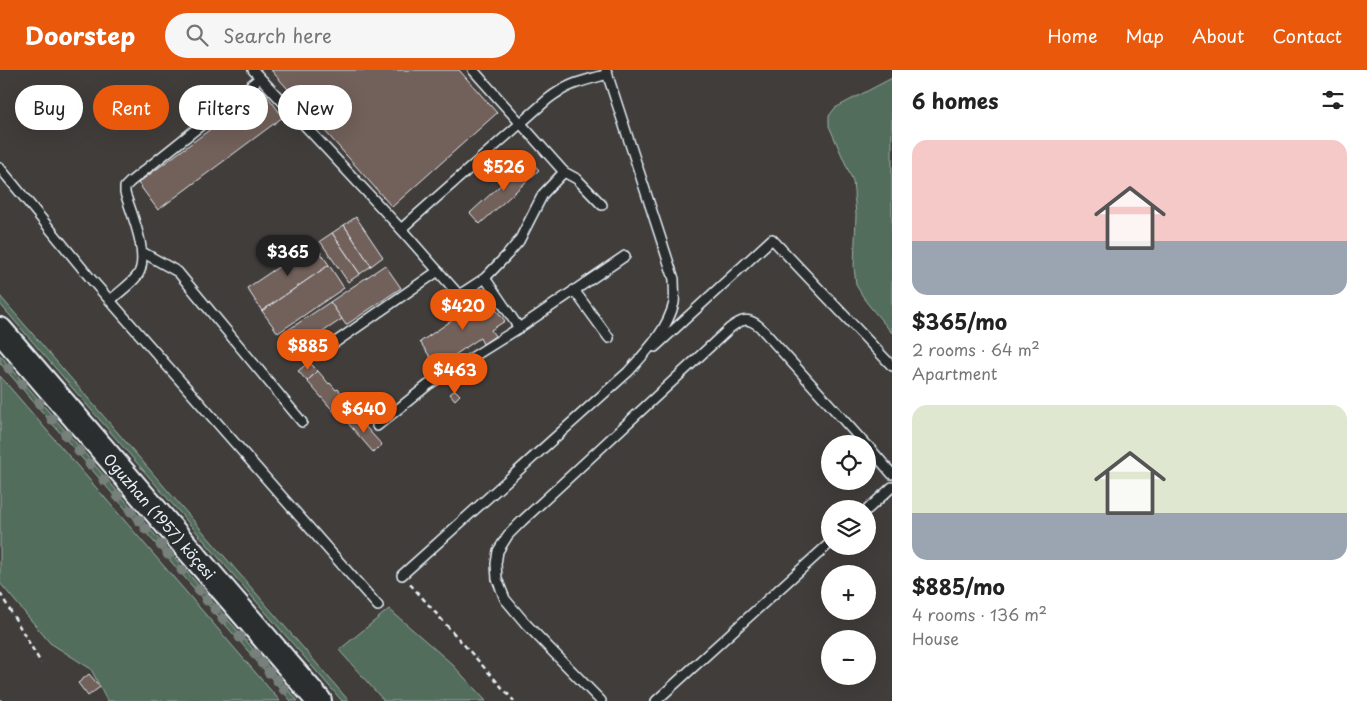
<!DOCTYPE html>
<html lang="en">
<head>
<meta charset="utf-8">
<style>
	:root { --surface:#fff; --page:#f6f6f6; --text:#222; --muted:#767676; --accent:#ea580c }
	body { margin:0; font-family:"Playpen Sans",sans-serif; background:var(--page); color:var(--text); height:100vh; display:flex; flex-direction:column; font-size:19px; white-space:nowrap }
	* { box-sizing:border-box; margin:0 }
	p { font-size:16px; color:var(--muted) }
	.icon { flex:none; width:28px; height:28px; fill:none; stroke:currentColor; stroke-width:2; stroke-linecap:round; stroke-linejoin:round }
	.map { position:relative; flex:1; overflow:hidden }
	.side { display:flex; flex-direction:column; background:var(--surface); width:475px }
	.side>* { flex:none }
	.hud { position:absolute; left:15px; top:15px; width:475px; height:45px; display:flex; gap:10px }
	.buttons { position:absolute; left:821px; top:365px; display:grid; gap:10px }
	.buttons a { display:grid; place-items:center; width:55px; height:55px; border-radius:50%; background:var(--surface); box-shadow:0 5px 20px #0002; font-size:25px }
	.price { position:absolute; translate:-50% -42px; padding:0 11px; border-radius:18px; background:var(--accent); color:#fff; font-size:16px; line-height:32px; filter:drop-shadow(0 1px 2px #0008) }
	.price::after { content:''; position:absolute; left:50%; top:30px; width:15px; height:11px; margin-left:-8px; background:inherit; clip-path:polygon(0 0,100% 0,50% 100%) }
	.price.current { background:#222; color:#fff }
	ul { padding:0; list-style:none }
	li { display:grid; align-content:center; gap:10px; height:265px; padding:0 20px }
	li span { display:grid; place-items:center; height:155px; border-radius:15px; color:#555 }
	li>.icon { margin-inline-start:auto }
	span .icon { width:90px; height:90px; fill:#fffc; stroke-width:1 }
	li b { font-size:21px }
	h2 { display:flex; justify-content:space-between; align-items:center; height:60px; padding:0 20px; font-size:21px }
	.tag { padding:0 18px; border-radius:22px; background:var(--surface); box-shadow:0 5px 20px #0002; font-size:18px; line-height:45px }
	.tag.current { background:var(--accent); color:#fff }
	header { display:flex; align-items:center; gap:30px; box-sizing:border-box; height:70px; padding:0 25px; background:var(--accent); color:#fff }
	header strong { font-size:24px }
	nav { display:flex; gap:28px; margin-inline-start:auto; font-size:18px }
	.search { width:350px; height:45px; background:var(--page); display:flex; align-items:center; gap:12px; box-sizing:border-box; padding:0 18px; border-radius:28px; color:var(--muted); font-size:19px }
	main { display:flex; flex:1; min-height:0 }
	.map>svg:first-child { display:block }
	.green { fill:#536d5b; stroke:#9eafaa }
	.building { fill:#72615a; stroke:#e8f1f8 }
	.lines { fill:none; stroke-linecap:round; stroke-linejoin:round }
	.lane-casing { stroke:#e8f1f8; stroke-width:12 }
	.secondary-casing { stroke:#e8f1f8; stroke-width:28 }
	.path { stroke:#e8f1f8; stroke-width:2.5; stroke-dasharray:5 4; stroke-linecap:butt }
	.lane { stroke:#2a2d2e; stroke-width:9 }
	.secondary { stroke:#2a2d2e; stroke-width:24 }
	.tree { fill:#78807c }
	.labels { text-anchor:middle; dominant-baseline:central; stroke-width:4; stroke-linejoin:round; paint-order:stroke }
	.street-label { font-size:15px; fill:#e8f1f8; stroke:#2a2d2e }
</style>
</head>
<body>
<header>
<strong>Doorstep</strong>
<div class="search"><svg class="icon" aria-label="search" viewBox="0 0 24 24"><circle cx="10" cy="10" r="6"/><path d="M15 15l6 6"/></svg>Search here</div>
<nav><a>Home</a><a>Map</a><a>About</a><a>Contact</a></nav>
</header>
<main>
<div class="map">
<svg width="892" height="631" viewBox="0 0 892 631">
	<rect width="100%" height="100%" fill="#403d3b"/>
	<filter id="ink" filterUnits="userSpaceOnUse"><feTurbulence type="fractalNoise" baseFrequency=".02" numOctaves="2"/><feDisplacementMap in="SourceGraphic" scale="10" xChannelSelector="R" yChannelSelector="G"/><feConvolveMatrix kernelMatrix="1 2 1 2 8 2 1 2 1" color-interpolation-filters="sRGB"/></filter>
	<g filter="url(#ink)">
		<g class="green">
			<polygon points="892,8 892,263 867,233 856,215 854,197 856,145 853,111 829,56 829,46 835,38"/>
			<polygon points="0,226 349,631 342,631 0,234"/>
			<polygon points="0,285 298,631 291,631 0,293"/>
			<polygon points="0,306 280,631 107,631 91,599 50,573 0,513"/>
			<polygon points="389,539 452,594 486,631 384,631 339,580"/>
		</g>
		<g class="building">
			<polygon points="271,0 459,0 497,43 392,137"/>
			<polygon points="263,20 283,47 158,140 138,113"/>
			<polygon points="529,89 539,100 480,154 470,143"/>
			<polygon points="356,147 383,187 371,196 344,155"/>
			<polygon points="344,155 371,196 360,204 332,163"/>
			<polygon points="332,163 360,204 348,212 320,171"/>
			<polygon points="314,173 329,195 262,241 247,218"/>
			<polygon points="329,195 344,218 278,263 262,241"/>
			<polygon points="385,195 401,218 346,255 330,232"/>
			<polygon points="483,223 505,251 491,260 495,266 483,274 480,268 437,297 420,272 479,232 476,228"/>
			<polygon points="330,232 342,249 300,277 288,260"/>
			<polygon points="309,292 318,301 307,311 298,301"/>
			<polygon points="318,301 329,314 330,313 336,320 338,319 343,325 341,328 345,336 336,344 307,311"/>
			<polygon points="455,320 460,325 455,330 450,324"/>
			<polygon points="355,345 382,375 373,382 347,352"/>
			<polygon points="89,604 100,617 88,626 78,613"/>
		</g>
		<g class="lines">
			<g class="lane-casing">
				<g id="lane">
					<polyline points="253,0 401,159 459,225 485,208 507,185 519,171 543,124 564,102"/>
					<polyline points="473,0 564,102 577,109 602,135"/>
					<polyline points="0,98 91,209 378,536"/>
					<path d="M401 159 548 29C569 13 583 11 608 4"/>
					<polyline points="142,182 178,202 302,352"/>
					<polyline points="485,208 519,258"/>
					<polyline points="574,220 609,268"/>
					<path d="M111 230C119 222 130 215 137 206 151 188 131 142 125 123V117L130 112 260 8"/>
					<polyline points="655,277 772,169 892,296"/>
					<polyline points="317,285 438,201"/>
					<polyline points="377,356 428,315 519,258 625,186"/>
					<polyline points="868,376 892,404"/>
					<polyline points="868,439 892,417"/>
					<path d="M402 505 628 302C646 282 667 261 674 233 675 226 674 217 674 209L606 0"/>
					<path d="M601 631 526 554 505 529 497 509 496 494 498 481 508 465 522 451 730 258C742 249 748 247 760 257L865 374"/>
					<polyline points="656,631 830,473"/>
				</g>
			</g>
			<g class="secondary-casing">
				<polyline id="secondary" points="0,260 319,631"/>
			</g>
			<g class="path">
				<polyline points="410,514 514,631"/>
				<polyline points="0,523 41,593"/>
				<polyline points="0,630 1,631"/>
			</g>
			<use href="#lane" class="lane"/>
			<use href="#secondary" class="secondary"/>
		</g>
		<g class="tree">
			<circle cx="9" cy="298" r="5.5"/>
			<circle cx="22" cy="314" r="5.5"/>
			<circle cx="39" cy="333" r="5.5"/>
			<circle cx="52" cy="349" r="5.5"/>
			<circle cx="66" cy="365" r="5.5"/>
			<circle cx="79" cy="381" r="5.5"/>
			<circle cx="90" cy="394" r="5.5"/>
			<circle cx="104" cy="410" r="5.5"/>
			<circle cx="118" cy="426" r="5.5"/>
			<circle cx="131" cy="441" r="5.5"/>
			<circle cx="139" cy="450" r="5.5"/>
			<circle cx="146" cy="459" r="5.5"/>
			<circle cx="161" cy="475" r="5.5"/>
			<circle cx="168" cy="484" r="5.5"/>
			<circle cx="182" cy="500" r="5.5"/>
			<circle cx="199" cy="520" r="5.5"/>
			<circle cx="207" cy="530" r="5.5"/>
			<circle cx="215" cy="539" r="5.5"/>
			<circle cx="223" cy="549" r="5.5"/>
			<circle cx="240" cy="567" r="5.5"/>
			<circle cx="255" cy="584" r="5.5"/>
			<circle cx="262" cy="593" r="5.5"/>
			<circle cx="269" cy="602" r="5.5"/>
			<circle cx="277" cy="610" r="5.5"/>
			<circle cx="284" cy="619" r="5.5"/>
		</g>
	</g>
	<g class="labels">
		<g class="street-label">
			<text transform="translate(160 446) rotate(49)">Oguzhan (1957) köçesi</text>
		</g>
	</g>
</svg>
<div class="buttons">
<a><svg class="icon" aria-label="locate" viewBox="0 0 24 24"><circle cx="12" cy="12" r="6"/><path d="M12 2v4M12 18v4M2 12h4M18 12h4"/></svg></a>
<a><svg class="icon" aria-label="layers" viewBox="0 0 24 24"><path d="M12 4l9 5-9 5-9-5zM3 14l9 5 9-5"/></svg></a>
<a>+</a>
<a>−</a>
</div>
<b class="price" style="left:504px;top:122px">$526</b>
<b class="price current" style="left:288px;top:207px">$365</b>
<b class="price" style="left:463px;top:261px">$420</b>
<b class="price" style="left:308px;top:301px">$885</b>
<b class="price" style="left:455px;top:325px">$463</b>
<b class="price" style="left:364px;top:364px">$640</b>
<div class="hud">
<a class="tag">Buy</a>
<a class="tag current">Rent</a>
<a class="tag">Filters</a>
<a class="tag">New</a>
</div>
</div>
<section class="side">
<h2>6 homes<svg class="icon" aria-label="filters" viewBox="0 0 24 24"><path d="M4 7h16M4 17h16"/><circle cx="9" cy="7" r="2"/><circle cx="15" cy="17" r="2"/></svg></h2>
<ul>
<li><span style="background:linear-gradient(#f6c9c9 65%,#9aa5b1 0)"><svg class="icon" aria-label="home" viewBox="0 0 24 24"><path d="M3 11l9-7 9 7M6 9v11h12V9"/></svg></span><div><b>$365/mo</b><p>2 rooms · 64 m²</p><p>Apartment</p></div></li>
<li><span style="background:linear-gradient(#dfe7d0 70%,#9aa5b1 0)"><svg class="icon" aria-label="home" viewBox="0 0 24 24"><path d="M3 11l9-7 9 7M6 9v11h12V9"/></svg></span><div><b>$885/mo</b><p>4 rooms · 136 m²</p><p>House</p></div></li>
</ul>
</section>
</main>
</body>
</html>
